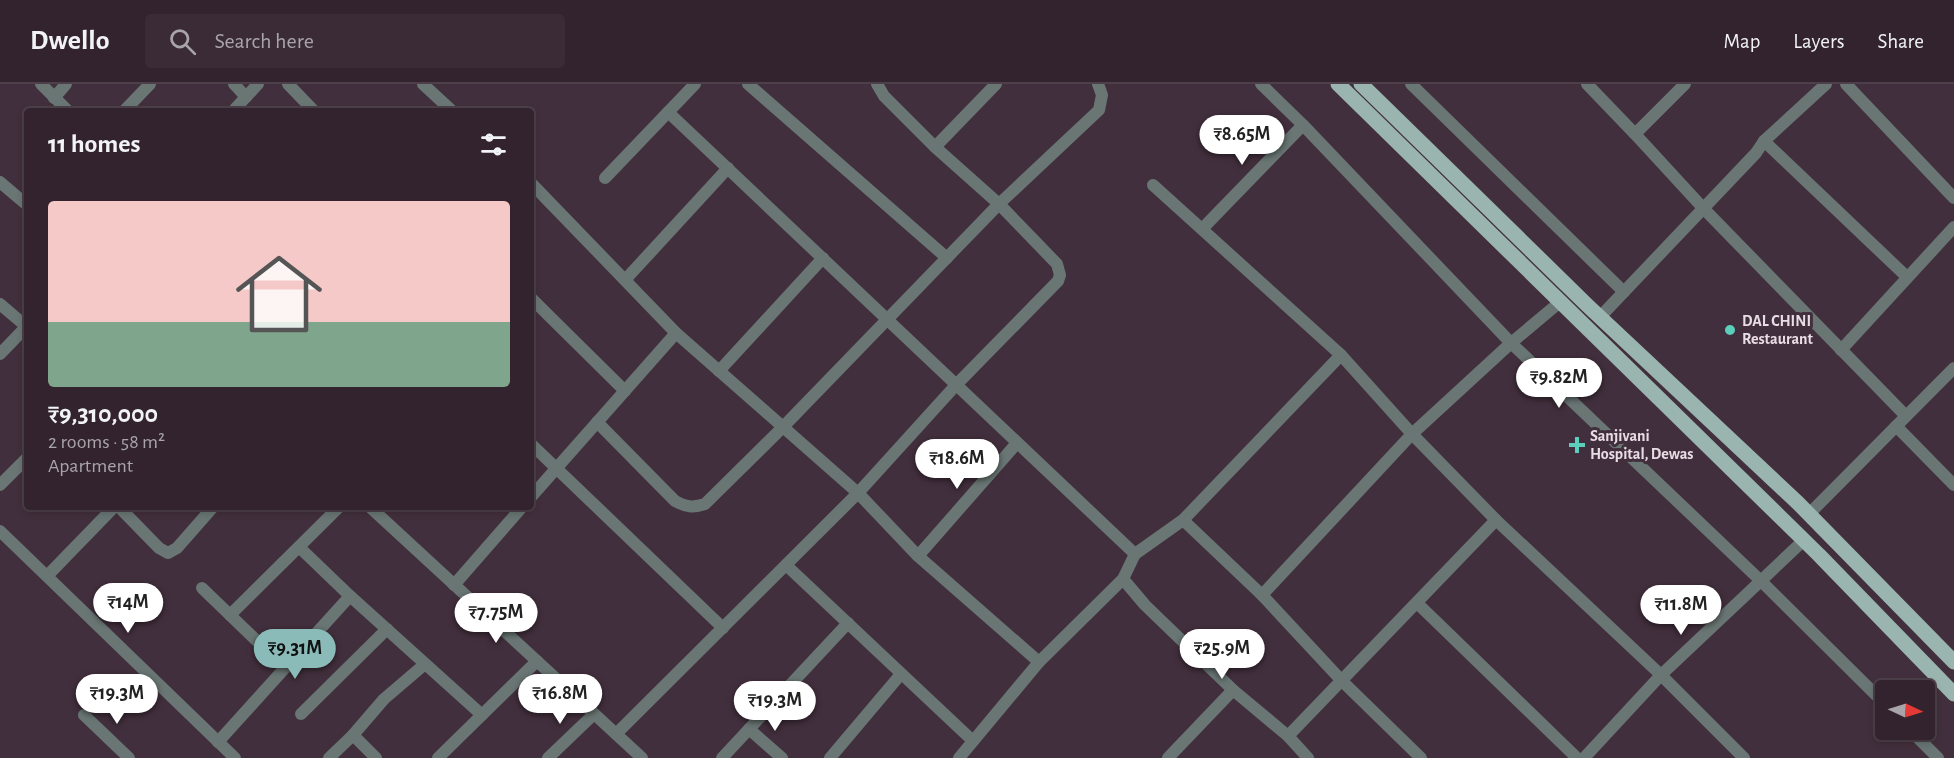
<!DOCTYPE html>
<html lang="en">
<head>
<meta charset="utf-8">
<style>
	:root { --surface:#32232e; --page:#3a2b36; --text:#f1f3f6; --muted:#a8a4aa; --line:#4d404a; --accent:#8bbbb9 }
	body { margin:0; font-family:"Alegreya Sans",sans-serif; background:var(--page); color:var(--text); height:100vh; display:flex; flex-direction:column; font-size:22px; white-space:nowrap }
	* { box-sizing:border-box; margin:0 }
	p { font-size:20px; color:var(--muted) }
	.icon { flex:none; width:33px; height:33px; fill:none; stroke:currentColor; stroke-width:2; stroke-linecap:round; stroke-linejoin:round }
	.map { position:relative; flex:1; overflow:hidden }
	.drawer { position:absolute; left:24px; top:24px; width:510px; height:402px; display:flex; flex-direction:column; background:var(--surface); border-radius:6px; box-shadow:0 3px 9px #0003,0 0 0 2px var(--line) }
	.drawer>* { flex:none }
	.needle { width:39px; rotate:94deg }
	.fabs { position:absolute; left:1875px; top:596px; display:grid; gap:12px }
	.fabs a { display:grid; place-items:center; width:60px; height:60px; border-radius:6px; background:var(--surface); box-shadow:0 3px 9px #0003,0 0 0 2px var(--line); font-size:30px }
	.price { position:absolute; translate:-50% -51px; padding:0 14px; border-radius:21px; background:#fff; color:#222; font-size:20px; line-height:39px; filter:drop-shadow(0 2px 3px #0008) }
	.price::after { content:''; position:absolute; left:50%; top:36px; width:18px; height:14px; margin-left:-9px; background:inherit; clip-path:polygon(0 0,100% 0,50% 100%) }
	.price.active { background:var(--accent); color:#111 }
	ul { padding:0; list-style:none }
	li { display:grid; align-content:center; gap:12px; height:318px; padding:0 24px }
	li+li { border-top:2px solid var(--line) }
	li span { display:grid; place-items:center; height:186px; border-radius:6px; color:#555 }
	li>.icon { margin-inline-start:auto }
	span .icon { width:108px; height:108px; fill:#fffc; stroke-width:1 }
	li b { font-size:26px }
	h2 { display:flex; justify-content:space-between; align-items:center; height:72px; padding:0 24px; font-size:26px }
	header { display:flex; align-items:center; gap:36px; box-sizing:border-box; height:84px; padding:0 30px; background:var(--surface); border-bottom:2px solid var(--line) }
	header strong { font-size:28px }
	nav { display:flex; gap:33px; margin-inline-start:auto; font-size:21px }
	.search { width:420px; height:54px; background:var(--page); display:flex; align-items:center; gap:15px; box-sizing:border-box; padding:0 21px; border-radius:6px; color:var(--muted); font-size:22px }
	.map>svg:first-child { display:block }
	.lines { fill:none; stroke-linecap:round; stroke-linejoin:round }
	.minor { stroke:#697673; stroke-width:12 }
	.primary { stroke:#9ab4af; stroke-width:15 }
	.poi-dot { fill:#5bcebc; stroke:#422f3d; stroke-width:2 }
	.labels { text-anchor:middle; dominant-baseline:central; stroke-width:6; stroke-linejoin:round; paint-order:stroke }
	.poi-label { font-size:16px; font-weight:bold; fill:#e8dce5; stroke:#422f3d; text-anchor:start }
</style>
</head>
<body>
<header>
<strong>Dwello</strong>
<div class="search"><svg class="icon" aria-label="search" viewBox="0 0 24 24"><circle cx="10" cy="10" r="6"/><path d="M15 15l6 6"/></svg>Search here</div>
<nav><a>Map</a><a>Layers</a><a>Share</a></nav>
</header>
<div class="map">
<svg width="1954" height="674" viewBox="0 0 1954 674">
	<rect width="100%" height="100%" fill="#422f3d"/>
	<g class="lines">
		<g class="minor">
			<polyline points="41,0 68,27"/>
			<polyline points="234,0 246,13"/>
			<polyline points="288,0 314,27"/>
			<polyline points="423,0 452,27"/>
			<polyline points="748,0 947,174"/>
			<polyline points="1261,0 1303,41 1511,259 1761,497 1886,621"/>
			<polyline points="1411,0 1624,208"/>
			<polyline points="1587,0 1635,50"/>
			<polyline points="1685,0 1635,50 1704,125 1906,332"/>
			<polyline points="1846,0 1954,114"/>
			<polyline points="54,14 66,0"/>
			<polyline points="124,27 150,0"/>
			<polyline points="233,27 258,0"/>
			<polyline points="668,28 1135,470 1123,495 1145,521 1233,606"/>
			<polyline points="1764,57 1907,193"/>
			<polyline points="935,63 996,0"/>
			<polyline points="605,94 695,0"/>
			<polyline points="0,98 27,121"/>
			<polyline points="531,99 676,249 858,409 918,472 1039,578"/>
			<polyline points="1153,101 1341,271 1412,350 1496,436 1661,591 1744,674"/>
			<polyline points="1202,145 1303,41"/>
			<polyline points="625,196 728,84"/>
			<polyline points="531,214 625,307"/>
			<polyline points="0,220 27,243"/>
			<polyline points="1600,233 1756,69 1764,57 1826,0"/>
			<polyline points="1841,266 1954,143"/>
			<polyline points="0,270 27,242"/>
			<polyline points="719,287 823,174"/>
			<path d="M597 338 675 417C686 423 693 424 705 420L783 343 999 120 1099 26 1102 11 1098 0"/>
			<polyline points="1896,342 1954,401"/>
			<polyline points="531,360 723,544"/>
			<polyline points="0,401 27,374"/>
			<polyline points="531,413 676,249"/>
			<polyline points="119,423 159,464 168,469 177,464 213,423"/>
			<polyline points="370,423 642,674"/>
			<polyline points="1809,430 1954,284"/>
			<polyline points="1183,436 1262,511 1342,597 1421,674"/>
			<polyline points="0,447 235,674"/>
			<polyline points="299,463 350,512 482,631"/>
			<polyline points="1135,470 1183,436 1341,271"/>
			<polyline points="918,472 1017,359"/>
			<polyline points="786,481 973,657"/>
			<polyline points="47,492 114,423"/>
			<polyline points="454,501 522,423"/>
			<polyline points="202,504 285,584"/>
			<polyline points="1262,511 1412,350 1511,259 1560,218"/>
			<polyline points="1417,519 1577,674"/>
			<polyline points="230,531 339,423"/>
			<polyline points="301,630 387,545"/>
			<polyline points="84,631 129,674"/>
			<polyline points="749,645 782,674"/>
			<polyline points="1909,645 1938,674"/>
			<polyline points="616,650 858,409 956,301 1058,197 1060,191 1057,180 999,120 935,63 884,12 877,0"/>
			<polyline points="218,658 350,512"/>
			<polyline points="329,674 353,651"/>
			<polyline points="376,674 353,651 384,615 425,580"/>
			<polyline points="438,674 537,577"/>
			<polyline points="548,674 594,630"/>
			<polyline points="722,674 848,539"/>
			<polyline points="830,674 901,590"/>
			<polyline points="959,674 1039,578 1123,495"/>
			<polyline points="1168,674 1233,606 1288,652"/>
			<polyline points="1308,674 1288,652 1496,436"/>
			<polyline points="1584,674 1661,591 1804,456"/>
		</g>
		<g class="primary">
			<polyline points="1338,0 1819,471 1954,610"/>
			<polyline points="1361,0 1587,221 1798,419 1954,578"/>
		</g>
	</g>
	<g class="poi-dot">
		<circle cx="1730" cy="246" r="6"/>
		<path d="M1574 352h6v6h6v6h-6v6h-6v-6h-6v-6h6z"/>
	</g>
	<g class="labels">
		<g class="poi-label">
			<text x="1742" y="237">DAL CHINI<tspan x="1742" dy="18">Restaurant</tspan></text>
			<text x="1590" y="352">Sanjivani<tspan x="1590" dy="18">Hospital, Dewas</tspan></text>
		</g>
	</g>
</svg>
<div class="fabs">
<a><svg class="needle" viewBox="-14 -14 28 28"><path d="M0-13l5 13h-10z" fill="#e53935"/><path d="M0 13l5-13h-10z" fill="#a8a4aa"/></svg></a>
</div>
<b class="price" style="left:1242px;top:82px">₹8.65M</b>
<b class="price" style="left:1559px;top:325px">₹9.82M</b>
<b class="price" style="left:957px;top:406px">₹18.6M</b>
<b class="price" style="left:128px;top:550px">₹14M</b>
<b class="price" style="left:1681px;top:552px">₹11.8M</b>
<b class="price" style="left:496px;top:560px">₹7.75M</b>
<b class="price active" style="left:295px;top:596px">₹9.31M</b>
<b class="price" style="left:1222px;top:596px">₹25.9M</b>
<b class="price" style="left:117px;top:641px">₹19.3M</b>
<b class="price" style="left:560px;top:641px">₹16.8M</b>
<b class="price" style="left:775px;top:648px">₹19.3M</b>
<section class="drawer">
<h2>11 homes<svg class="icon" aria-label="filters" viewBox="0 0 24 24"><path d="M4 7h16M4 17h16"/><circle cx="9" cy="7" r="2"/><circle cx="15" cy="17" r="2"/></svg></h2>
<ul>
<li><span style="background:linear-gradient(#f6c9c9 65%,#7fa58c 0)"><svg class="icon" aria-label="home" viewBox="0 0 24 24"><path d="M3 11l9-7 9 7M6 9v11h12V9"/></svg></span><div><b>₹9,310,000</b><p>2 rooms · 58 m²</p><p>Apartment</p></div></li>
</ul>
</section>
</div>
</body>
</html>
